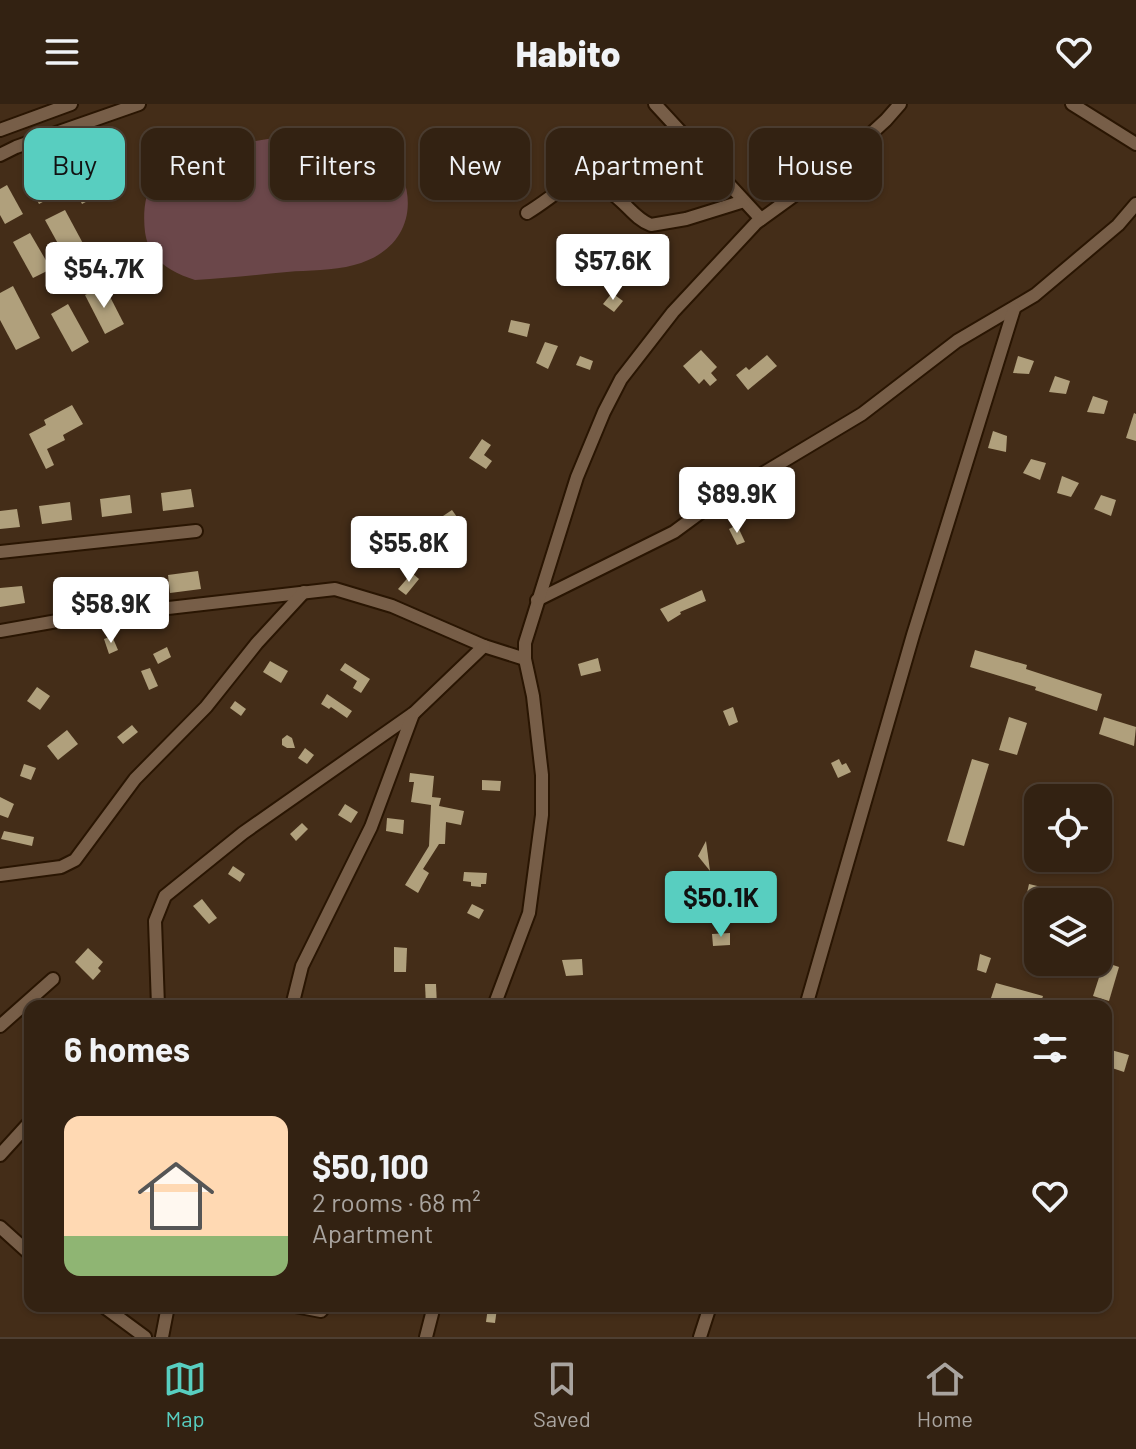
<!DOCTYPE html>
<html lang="en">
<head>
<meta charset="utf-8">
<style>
	:root { --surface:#332212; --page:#3e2f20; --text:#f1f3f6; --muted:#a9a49f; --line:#4e3f32; --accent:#58cec0 }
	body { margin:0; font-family:Barlow,sans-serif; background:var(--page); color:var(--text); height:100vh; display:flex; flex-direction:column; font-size:30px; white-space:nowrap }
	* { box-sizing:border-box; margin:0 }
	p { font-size:26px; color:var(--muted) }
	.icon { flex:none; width:44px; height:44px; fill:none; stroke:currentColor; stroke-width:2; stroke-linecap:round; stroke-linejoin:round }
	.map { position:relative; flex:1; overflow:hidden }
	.panel { position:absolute; left:24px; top:896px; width:1088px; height:312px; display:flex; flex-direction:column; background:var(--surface); border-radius:16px; box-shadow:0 2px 6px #0004,0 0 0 2px var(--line) }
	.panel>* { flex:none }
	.top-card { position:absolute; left:24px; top:24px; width:1088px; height:72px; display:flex; gap:16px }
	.tools { position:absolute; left:1024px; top:680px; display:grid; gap:16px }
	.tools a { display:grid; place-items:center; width:88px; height:88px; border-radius:16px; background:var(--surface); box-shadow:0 2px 6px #0004,0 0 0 2px var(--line); font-size:40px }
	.price { position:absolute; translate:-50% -68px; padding:0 18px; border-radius:8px; background:#fff; color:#222; font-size:26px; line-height:52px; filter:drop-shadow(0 2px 4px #0008) }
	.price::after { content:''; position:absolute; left:50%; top:48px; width:24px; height:18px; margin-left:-12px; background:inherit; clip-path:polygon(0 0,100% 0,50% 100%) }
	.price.active { background:var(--accent); color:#111 }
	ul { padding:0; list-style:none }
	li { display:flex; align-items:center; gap:24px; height:200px; padding:0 40px }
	li span { display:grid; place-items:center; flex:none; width:224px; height:160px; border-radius:16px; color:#555 }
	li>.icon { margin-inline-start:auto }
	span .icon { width:96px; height:96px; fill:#fffc; stroke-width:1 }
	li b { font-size:34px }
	h2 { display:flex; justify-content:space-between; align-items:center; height:96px; padding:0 40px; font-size:34px }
	.chip { padding:0 28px; border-radius:16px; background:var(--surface); box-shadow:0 2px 6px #0004,0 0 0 2px var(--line); font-size:28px; line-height:72px }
	.chip.active { background:var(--accent); color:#111 }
	header { display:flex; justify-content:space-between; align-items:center; height:104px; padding:0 40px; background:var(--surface); font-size:36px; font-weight:800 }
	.tabs { display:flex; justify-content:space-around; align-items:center; height:112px; border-top:2px solid var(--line); background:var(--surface); font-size:22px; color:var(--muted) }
	.tabs a { display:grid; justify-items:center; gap:4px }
	.tabs .active { color:var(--accent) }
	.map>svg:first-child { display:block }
	.green { fill:#6b474a }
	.building { fill:#b0a07c }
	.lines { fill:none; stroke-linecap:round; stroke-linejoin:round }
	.minor-casing { stroke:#291502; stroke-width:16 }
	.minor { stroke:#775e48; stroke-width:12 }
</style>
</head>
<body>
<header><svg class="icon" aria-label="menu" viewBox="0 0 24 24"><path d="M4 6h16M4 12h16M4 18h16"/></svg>Habito<svg class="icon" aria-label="heart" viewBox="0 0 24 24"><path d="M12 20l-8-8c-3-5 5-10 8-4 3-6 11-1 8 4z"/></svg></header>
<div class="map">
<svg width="1136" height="1233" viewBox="0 0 1136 1233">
	<rect width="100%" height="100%" fill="#442d18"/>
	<path class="green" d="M338 27C371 33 391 39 403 73 418 115 397 150 354 161 333 167 308 166 287 168 256 171 225 174 195 176 170 168 149 156 145 128 143 111 144 89 155 74 181 41 296 31 338 27Z"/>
	<g class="building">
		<polygon points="87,58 103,89 82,100 73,82 39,100 25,73 51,61 58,73"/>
		<polygon points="7,81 23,110 5,120 0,111 0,85"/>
		<polygon points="65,106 86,145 67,156 45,116"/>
		<polygon points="30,129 51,165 33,174 13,138"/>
		<polygon points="104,181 124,220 105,230 85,191"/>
		<polygon points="13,182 40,234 16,246 0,216 0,189"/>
		<polygon points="612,189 623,197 614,208 603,200"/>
		<polygon points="68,200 89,238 72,248 51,210"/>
		<polygon points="511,216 530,220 527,233 508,228"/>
		<polygon points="545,238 558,242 548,265 536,259"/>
		<polygon points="701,246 717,263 711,269 717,276 710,282 704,275 699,280 683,262"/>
		<polygon points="767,251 777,262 748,286 736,271 746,263 749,266"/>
		<polygon points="580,252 593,257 590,266 576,261"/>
		<polygon points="1018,252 1034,257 1029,270 1013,269"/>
		<polygon points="1055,272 1070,277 1066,290 1049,288"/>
		<polygon points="1093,292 1108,297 1104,310 1087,308"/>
		<polygon points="72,301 83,320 63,331 65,336 47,345 54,361 46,365 29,330 46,321 44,316"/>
		<polygon points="1134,309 1136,310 1136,337 1126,334"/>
		<polygon points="993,327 1007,332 1006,348 988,344"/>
		<polygon points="482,335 491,341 484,351 492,357 486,365 469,354"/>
		<polygon points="1031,355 1046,359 1040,376 1023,369"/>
		<polygon points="1062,372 1079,379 1071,393 1057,389"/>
		<polygon points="191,385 194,403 163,407 161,389"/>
		<polygon points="130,391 132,409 102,413 100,395"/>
		<polygon points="1101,391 1116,396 1111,412 1094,405"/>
		<polygon points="70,398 72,416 42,420 39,402"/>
		<polygon points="17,405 20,423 0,425 0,407"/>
		<polygon points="452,406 457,413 445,421 440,414"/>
		<polygon points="737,421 745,438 737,441 729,425"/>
		<polygon points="198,467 201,485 170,489 168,471"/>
		<polygon points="412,469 419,475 406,491 398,485"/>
		<polygon points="136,473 138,491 108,495 105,477"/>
		<polygon points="81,477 83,496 67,497 66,478"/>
		<polygon points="22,482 25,499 0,503 0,484"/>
		<polygon points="702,486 706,497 680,508 681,510 668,518 660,505"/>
		<polygon points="112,532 118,546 109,550 104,535"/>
		<polygon points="167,543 171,553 158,560 153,550"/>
		<polygon points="975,546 1027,561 1026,565 1102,590 1097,607 1035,586 1036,583 970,563"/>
		<polygon points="598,554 601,567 581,572 578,560"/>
		<polygon points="270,557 288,567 281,579 263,568"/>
		<polygon points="345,559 370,575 361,589 353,584 357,577 340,566"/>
		<polygon points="150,564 158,582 149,586 141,567"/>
		<polygon points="37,583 50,592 40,606 27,597"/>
		<polygon points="327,590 352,607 347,614 331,603 329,605 321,600"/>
		<polygon points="235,597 246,605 241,612 230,604"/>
		<polygon points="733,603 738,618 729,622 723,607"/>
		<polygon points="1009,613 1027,619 1017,651 999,646"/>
		<polygon points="1104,613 1136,623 1134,642 1099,630"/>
		<polygon points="132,621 138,628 123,640 117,633"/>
		<polygon points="67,626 78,640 58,656 47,642"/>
		<polygon points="287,631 292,634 295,644 287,644 282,641 282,635"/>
		<polygon points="305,644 314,651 307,660 298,654"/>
		<polygon points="839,655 842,661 846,659 851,668 838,674 831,659"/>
		<polygon points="972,655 989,660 964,742 947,737"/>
		<polygon points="24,660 36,664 31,676 20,672"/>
		<polygon points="410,669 434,672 432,693 441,694 439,702 464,707 461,721 446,718 445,740 439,740 423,765 429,769 418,789 405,781 429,742 431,701 411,698 414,678 409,678"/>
		<polygon points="482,676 501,677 500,687 482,686"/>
		<polygon points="0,693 14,700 8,714 0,711"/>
		<polygon points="345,700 358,708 351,719 338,711"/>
		<polygon points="387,714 404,716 403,730 386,727"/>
		<polygon points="302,719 308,725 296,737 290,730"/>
		<polygon points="4,727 34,733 32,742 1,735"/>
		<polygon points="706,737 710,767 698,752"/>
		<polygon points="233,762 245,770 240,778 228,770"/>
		<polygon points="464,768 487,769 486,780 481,780 481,783 471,782 471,778 463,777"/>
		<polygon points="1029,780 1050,785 1047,798 1038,798 1038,815 1022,811"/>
		<polygon points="202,795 217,814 209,820 193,802"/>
		<polygon points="472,800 484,806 479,815 467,809"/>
		<polygon points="730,829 730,841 713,842 712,830"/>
		<polygon points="394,843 407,844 406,868 394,868"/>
		<polygon points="88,844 103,858 98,864 101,867 93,876 75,858"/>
		<polygon points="980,850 991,854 986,869 977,866"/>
		<polygon points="582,855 583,871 566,872 562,856"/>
		<polygon points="1104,858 1119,863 1109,897 1093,892"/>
		<polygon points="996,879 1043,892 1040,902 1006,902 990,897"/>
		<polygon points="425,880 436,880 437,902 426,902"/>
		<polygon points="1111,946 1129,951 1124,968 1106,962"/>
		<polygon points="488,1203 497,1204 495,1219 486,1218"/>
	</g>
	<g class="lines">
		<g class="minor-casing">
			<g id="minor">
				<polyline points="655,0 761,115"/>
				<polyline points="1072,0 1136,40"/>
				<polyline points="0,26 71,0"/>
				<polyline points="0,51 16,43 139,0"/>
				<path d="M527 109C567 85 578 58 621 97 630 105 638 116 651 121L686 115 744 97"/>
				<polyline points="0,448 196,427"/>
				<polyline points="537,496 674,428 712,400 862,310 957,237 1035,191 1118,121 1136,100"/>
				<polyline points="0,527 63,516 335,485 392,502 484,542 525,555"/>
				<polyline points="0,771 61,763 75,756 135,675 206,603 257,539 304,488"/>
				<polyline points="158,902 155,817 165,792 243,729 414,609 484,542"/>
				<polyline points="292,902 302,862 371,723 413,610"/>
				<polyline points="494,902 529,809 542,711 542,671 533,592 525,555 525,539 577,373 604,308 621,275 673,208 756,119 839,59 886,16 900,0"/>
				<polyline points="806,902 913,531 1014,205"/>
				<polyline points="0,922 53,875"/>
				<polyline points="0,1051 30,1018"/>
				<polyline points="0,1123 30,1150"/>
				<polyline points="103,1202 145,1233"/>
				<polyline points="295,1202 321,1207 325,1202"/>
				<polyline points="162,1233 168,1202"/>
				<polyline points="426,1233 434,1202"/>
				<polyline points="700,1233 710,1202"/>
			</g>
		</g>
		<use href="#minor" class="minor"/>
	</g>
</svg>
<div class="tools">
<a><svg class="icon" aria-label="locate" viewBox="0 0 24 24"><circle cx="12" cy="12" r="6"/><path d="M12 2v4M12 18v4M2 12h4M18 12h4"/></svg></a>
<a><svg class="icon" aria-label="layers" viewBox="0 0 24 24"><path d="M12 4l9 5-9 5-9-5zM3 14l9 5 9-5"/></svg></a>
</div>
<b class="price" style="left:613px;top:198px">$57.6K</b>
<b class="price" style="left:104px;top:206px">$54.7K</b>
<b class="price" style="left:737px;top:431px">$89.9K</b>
<b class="price" style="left:409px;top:480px">$55.8K</b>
<b class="price" style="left:111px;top:541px">$58.9K</b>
<b class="price active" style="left:721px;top:835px">$50.1K</b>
<div class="top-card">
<a class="chip active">Buy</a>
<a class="chip">Rent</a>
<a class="chip">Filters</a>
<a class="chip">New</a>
<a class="chip">Apartment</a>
<a class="chip">House</a>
</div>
<section class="panel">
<h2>6 homes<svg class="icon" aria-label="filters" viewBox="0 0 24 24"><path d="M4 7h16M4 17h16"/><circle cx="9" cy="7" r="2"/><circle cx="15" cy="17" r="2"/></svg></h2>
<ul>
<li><span style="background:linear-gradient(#ffd9b3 75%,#8fb573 0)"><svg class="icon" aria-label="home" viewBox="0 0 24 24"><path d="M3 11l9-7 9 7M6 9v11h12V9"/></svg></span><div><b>$50,100</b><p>2 rooms · 68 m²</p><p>Apartment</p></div><svg class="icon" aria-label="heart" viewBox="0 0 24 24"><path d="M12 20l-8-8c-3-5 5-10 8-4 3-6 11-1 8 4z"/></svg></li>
</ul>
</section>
</div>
<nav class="tabs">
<a class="active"><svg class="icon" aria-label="map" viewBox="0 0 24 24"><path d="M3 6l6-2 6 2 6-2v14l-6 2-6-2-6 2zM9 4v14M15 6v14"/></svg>Map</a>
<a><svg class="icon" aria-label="saved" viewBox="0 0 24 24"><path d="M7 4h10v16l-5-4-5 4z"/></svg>Saved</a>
<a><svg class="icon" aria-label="home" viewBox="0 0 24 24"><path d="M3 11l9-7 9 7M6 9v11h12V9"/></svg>Home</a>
</nav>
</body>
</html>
